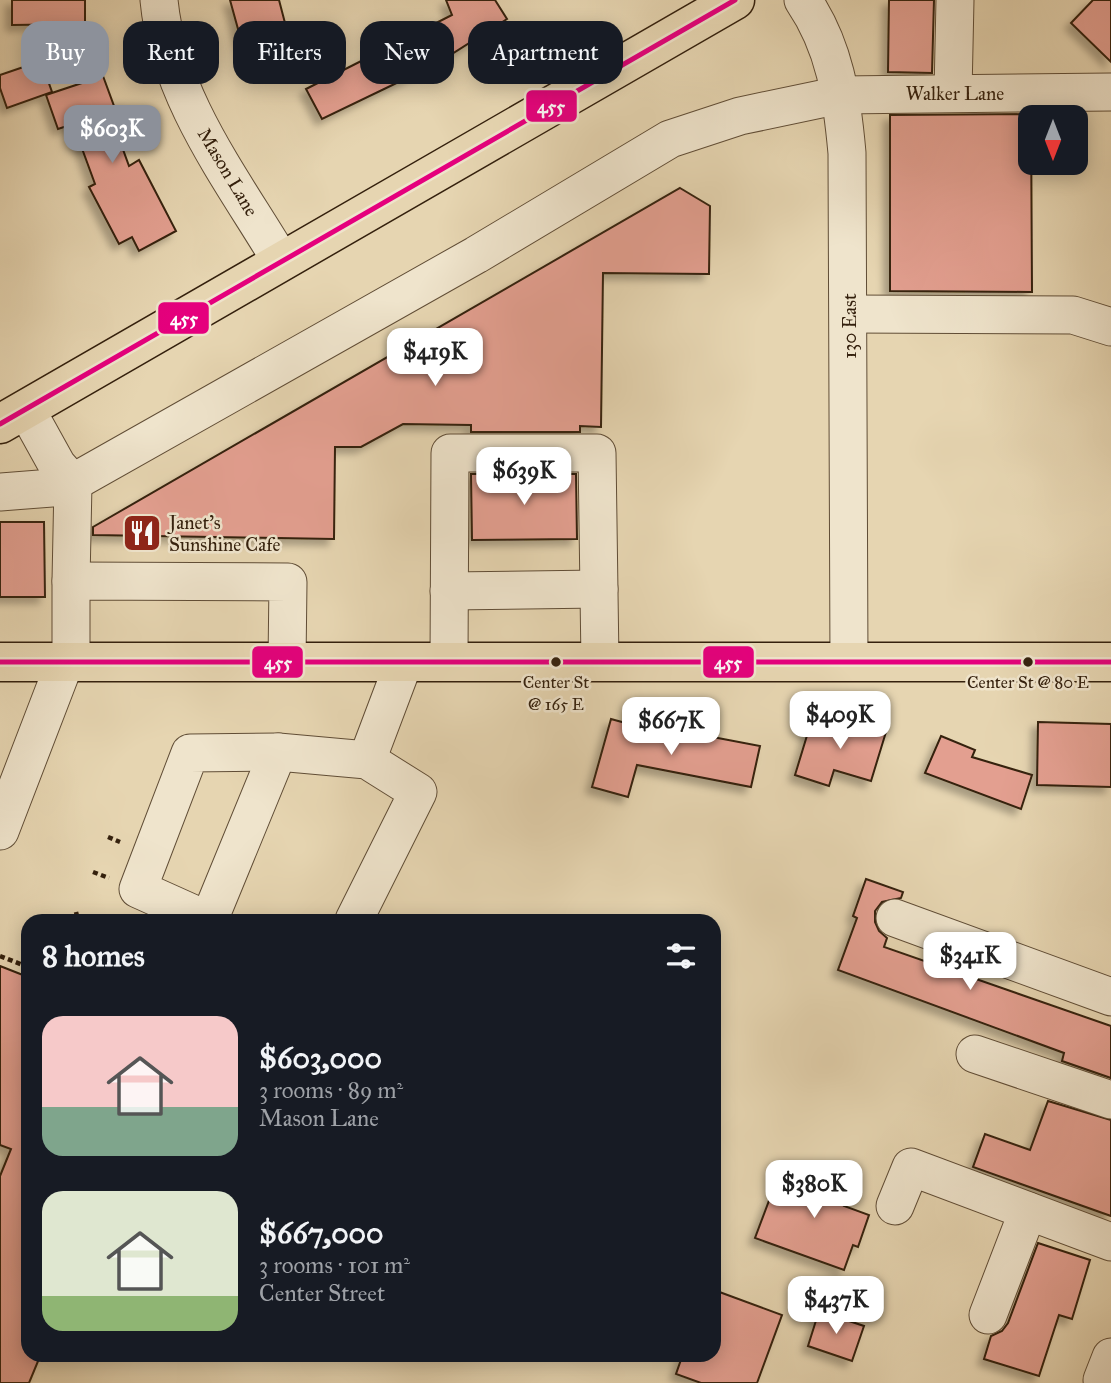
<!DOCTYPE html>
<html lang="en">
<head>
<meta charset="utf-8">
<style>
	:root { --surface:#171b24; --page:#242831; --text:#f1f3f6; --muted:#9ea1a6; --accent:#8c9099 }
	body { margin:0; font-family:"IM FELL Great Primer",serif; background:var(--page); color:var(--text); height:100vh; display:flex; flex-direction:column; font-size:26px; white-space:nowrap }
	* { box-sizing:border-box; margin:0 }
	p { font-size:23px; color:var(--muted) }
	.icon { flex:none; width:38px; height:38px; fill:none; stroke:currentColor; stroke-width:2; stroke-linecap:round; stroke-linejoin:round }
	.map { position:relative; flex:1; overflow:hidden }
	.panel { position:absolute; left:21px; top:914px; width:700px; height:448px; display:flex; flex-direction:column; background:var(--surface); border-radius:21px; box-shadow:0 4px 18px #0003 }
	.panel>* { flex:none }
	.guide { position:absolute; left:21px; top:21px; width:700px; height:63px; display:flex; gap:14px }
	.needle { width:46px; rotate:180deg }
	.controls { position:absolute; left:1018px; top:105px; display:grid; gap:14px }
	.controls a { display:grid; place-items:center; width:70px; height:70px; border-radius:14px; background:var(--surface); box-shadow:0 4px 18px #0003; font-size:35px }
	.price { position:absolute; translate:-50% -60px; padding:0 16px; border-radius:14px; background:#fff; color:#222; font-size:23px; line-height:46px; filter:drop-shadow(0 2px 4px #0008) }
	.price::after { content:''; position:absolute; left:50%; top:42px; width:21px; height:16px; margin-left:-10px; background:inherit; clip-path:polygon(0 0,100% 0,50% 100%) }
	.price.active { background:var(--accent); color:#fff }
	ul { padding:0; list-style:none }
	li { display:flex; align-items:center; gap:21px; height:175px; padding:0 21px }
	li span { display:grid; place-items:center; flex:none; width:196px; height:140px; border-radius:21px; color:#555 }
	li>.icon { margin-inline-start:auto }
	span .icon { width:84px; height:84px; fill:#fffc; stroke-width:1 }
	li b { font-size:30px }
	h2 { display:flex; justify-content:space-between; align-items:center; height:84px; padding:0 21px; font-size:30px }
	.pill { padding:0 24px; border-radius:21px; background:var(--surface); box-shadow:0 4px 18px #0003; font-size:24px; line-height:63px }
	.pill.active { background:var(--accent); color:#fff }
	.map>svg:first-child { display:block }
	.building { fill:#e39f90; stroke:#34200d; stroke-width:2; filter:url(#shadow) }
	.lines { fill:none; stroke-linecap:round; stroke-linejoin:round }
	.minor-casing { stroke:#604d36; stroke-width:39 }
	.major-casing { stroke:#34200d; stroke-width:41 }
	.path { stroke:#34200d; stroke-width:4.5; stroke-dasharray:5 3.5; stroke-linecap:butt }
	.minor { stroke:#efe4cc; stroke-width:37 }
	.major { stroke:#e6d5b1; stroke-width:38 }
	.bus-1-casing { stroke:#efe4cc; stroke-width:10 }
	.bus-1 { stroke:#e5007d; stroke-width:5 }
	.bus-dot { fill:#34200d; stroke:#efe4cc; stroke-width:2.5 }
	.labels { text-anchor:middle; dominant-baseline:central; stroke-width:5; stroke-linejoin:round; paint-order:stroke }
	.bus-label { font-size:17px; fill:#34200d; stroke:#efe4cc }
	.street-label { font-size:19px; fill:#34200d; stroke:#efe4cc }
	.poi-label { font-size:19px; fill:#34200d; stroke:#efe4cc; text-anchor:start }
	.line-badge { stroke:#efe4cc; stroke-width:2.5 }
	.badge-label { font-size:19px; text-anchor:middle; font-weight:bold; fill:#fff }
</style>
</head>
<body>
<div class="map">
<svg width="1111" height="1383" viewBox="0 0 1111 1383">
	<defs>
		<filter id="shadow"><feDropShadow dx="-6" dy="6" stdDeviation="3.5" flood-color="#0004"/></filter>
	</defs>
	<rect width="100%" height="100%" fill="#e6d5b1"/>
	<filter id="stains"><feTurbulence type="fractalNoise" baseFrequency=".00286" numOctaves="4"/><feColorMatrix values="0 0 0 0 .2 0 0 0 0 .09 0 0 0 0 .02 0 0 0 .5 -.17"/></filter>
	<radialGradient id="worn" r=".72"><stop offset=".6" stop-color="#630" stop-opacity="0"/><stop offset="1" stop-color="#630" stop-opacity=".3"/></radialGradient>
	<g class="building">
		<polygon points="12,0 85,0 85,24 12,25"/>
		<polygon points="230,0 279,0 291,46 246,58"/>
		<polygon points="446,0 495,0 507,19 436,64 322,119 306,89 452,15"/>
		<polygon points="889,0 934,0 932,73 888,72"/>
		<polygon points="1093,0 1111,0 1111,62 1071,23"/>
		<polygon points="41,61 52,92 7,108 0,88 0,75"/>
		<polygon points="103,76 114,106 108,108 129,166 139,160 176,231 139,251 132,237 119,244 89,187 95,184 73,124 58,129 46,95"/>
		<polygon points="1031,114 1032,292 890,291 890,115"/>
		<polygon points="680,188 710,206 709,274 603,273 601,427 580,426 580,432 471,432 471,425 403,424 361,447 335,447 334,539 93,535 93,527"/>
		<polygon points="471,474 576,474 577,539 472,540"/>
		<polygon points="0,522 44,522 45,597 0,597"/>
		<polygon points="827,713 886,732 871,781 834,770 829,786 795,775 809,729 821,733"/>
		<polygon points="611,719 680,738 681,731 760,746 751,787 637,765 628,797 592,787"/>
		<polygon points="1038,722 1111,724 1111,787 1037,785"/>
		<polygon points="941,736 975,750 972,757 1032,775 1021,809 925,773"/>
		<polygon points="866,879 903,892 901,898 882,902 875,911 875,922 879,931 887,938 884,947 1111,1026 1111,1078 1062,1061 1064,1053 838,970 857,918 853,916"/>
		<polygon points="0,966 28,977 28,1354 41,1354 29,1383 0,1383 0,1176 11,1149 0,1145"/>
		<polygon points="1048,1101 1111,1120 1111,1216 973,1167 985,1134 1030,1150"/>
		<polygon points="797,1167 851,1186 844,1206 869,1215 858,1247 853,1245 844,1270 755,1238 770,1198 784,1203"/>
		<polygon points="1038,1243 1090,1260 1072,1319 1059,1315 1039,1376 984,1359 991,1336 1002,1331 1008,1323"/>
		<polygon points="714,1290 782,1315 757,1383 701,1383 676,1374 683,1354 714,1354"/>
		<polygon points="819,1311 864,1326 852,1361 808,1346"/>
	</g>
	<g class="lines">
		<g class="minor-casing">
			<g id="minor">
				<path d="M159 0C168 97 232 179 281 261"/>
				<path d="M803 0C835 47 842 97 847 153L849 662"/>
				<polyline points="953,93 955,0"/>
				<polyline points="849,314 1073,315 1111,327"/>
				<polyline points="26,409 57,465 73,483 71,581"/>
				<polyline points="0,492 65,487 476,255 670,139 740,116 840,95 1111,92"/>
				<polyline points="449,591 599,589"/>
				<polyline points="71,662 71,581 288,582 287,662"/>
				<polyline points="449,662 450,453 597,453 600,662"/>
				<polyline points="367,760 404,662"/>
				<polyline points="0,831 65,662"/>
				<polyline points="895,918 1111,997"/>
				<polyline points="207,920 138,889 190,753 278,752 367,760 418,792 354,920"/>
				<polyline points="209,920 278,752"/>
				<polyline points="975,1054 1111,1100"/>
				<polyline points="895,1206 911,1167 1111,1242"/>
				<polyline points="988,1315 1028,1211"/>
				<polyline points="1102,1380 1111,1357"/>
			</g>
		</g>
		<g class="major-casing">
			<g id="major">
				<polyline points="0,424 735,0"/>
				<polyline points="0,662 1111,662"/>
			</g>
		</g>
		<g class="path">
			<polyline points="108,837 120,842"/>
			<polyline points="93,872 109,878"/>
			<polyline points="76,912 78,920"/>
			<polyline points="0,956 28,967"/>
		</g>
		<use href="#minor" class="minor"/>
		<use href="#major" class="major"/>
		<g class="bus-1-casing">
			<g id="bus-1">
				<polyline points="0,424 735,0"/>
				<polyline points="0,662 1111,662"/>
			</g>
		</g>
		<use href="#bus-1" class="bus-1"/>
	</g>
	<defs>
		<g id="restaurant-square" transform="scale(2.0125)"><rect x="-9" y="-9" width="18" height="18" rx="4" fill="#8f2418" stroke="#efe4cc"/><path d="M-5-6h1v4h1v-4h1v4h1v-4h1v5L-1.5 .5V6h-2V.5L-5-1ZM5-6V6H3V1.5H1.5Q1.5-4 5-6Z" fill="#fff"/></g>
	</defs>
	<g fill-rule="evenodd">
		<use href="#restaurant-square" x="142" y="533"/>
	</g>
	<g class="bus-dot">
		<circle cx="556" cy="662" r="6"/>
		<circle cx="1028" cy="662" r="6"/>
	</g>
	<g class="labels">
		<g class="bus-label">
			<text x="556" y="682">Center St<tspan x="556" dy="22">@ 165 E</tspan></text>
			<text x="1028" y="682">Center St @ 80 E</text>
		</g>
		<g class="street-label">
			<text x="955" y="93">Walker Lane</text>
			<text transform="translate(228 172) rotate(59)">Mason Lane</text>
			<text transform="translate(849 326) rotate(-90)">130 East</text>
		</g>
		<g class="poi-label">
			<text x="169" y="522">Janet's<tspan x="169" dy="22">Sunshine Cafe</tspan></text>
		</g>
	</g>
	<g class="line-badge">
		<rect x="525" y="89" width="53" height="34" rx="7" fill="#e5007d"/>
		<rect x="157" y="301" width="53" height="34" rx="7" fill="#e5007d"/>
		<rect x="251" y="645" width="53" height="34" rx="7" fill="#e5007d"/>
		<rect x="702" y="645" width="53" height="34" rx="7" fill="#e5007d"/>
	</g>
	<g class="badge-label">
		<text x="551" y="113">455</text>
		<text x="184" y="325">455</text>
		<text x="278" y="669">455</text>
		<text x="728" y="669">455</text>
	</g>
	<rect width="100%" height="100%" filter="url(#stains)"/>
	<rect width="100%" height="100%" fill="url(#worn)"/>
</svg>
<div class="controls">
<a><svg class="needle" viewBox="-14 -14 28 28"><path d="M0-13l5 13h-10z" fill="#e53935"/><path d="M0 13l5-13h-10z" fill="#9ea1a6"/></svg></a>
</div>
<b class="price active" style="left:112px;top:165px">$603K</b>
<b class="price" style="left:435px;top:388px">$419K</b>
<b class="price" style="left:524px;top:507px">$639K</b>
<b class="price" style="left:840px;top:751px">$409K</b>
<b class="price" style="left:671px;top:757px">$667K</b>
<b class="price" style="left:970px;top:992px">$341K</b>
<b class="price" style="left:814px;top:1220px">$380K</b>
<b class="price" style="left:836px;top:1336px">$437K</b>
<div class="guide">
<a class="pill active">Buy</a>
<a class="pill">Rent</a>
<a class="pill">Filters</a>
<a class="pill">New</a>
<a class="pill">Apartment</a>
</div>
<section class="panel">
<h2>8 homes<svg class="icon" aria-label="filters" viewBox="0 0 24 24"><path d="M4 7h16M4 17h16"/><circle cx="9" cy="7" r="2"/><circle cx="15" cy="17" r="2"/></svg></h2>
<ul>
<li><span style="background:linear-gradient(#f6c9c9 65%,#7fa58c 0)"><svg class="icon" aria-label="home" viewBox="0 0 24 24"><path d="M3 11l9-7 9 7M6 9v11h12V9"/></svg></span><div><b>$603,000</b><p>3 rooms · 89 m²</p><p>Mason Lane</p></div></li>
<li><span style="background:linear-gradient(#dfe7d0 75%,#8fb573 0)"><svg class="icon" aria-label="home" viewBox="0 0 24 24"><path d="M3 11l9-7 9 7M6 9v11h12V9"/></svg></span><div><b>$667,000</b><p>3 rooms · 101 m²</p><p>Center Street</p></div></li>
</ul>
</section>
</div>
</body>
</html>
